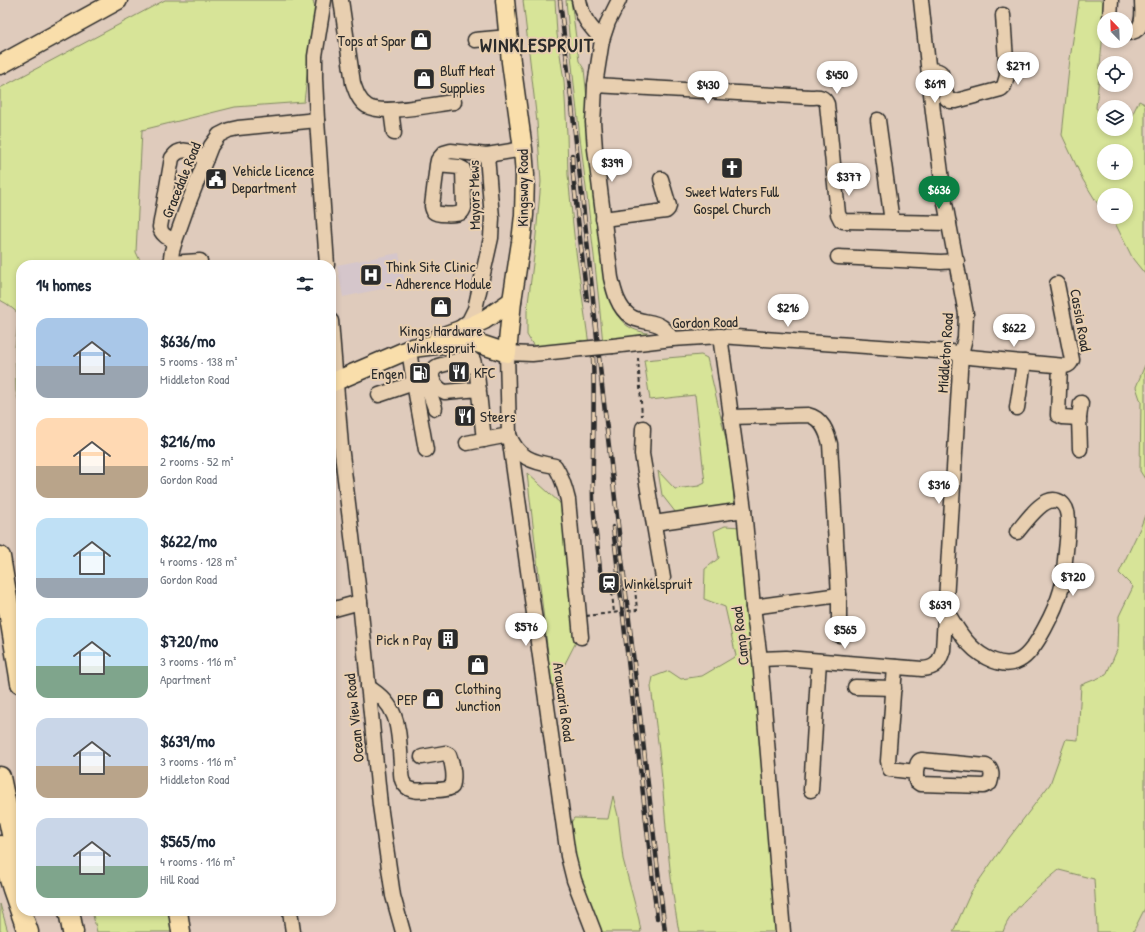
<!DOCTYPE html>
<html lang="en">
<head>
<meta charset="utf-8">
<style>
	:root { --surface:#fff; --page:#f2f2f3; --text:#1f2937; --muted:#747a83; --accent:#0b8043 }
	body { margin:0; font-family:"Patrick Hand",sans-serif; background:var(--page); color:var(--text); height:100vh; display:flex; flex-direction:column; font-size:15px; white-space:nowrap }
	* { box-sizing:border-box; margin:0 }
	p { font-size:13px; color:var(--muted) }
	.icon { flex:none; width:22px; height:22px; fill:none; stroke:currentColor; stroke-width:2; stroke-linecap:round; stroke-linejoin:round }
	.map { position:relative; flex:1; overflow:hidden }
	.drawer { position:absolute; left:16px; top:260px; width:320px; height:656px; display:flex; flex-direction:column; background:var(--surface); border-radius:16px; box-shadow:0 2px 6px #0003 }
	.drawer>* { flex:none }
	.needle { width:26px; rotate:337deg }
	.fabs { position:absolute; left:1097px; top:12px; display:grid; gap:8px }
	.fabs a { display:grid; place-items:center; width:36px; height:36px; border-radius:50%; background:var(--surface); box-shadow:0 2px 6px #0003; font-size:20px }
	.price { position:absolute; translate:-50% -34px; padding:0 9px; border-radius:14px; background:#fff; color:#222; font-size:13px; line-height:26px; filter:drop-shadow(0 1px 2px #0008) }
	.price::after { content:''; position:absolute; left:50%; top:24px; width:12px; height:9px; margin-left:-6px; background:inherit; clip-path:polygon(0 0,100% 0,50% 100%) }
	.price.selected { background:var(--accent); color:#fff }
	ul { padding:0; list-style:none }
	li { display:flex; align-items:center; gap:12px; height:100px; padding:0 20px }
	li span { display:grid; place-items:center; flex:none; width:112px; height:80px; border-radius:12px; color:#555 }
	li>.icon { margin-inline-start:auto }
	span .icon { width:48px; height:48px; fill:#fffc; stroke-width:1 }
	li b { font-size:17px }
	h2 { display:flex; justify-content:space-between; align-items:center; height:48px; padding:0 20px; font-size:17px }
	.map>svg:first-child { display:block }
	.built { fill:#d5c6cb }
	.green { fill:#d7e498; stroke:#818862; fill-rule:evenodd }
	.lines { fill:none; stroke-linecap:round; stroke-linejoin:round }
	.minor-casing { stroke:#2b2b2b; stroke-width:17 }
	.major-casing { stroke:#2b2b2b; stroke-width:21 }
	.highway-casing { stroke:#2b2b2b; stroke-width:23 }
	.path { stroke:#2b2b2b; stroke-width:2; stroke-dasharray:4 3; stroke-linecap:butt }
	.minor { stroke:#e8cfb0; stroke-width:14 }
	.major { stroke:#f9deab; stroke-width:18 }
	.highway { stroke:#f9deab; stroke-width:20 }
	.rail-casing { stroke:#2b2b2b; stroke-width:4.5 }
	.rail { stroke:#e8cfb0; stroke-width:3; stroke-dasharray:9; stroke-linecap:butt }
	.minor-bridge-casing { stroke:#2b2b2b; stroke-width:17; stroke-linecap:butt }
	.path-bridge { stroke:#2b2b2b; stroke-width:2; stroke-dasharray:4 3; stroke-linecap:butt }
	.minor-bridge { stroke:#e8cfb0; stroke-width:14 }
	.labels { text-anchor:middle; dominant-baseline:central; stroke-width:4; stroke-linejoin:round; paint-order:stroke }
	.poi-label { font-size:15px; fill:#2b2b2b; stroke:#e8cfb0; text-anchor:start }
	.street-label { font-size:15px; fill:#2b2b2b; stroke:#e8cfb0 }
	.district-label { font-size:19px; font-weight:bold; letter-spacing:1px; fill:#2b2b2b; stroke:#e8cfb0 }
</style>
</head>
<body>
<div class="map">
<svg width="1145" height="932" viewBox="0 0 1145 932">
	<rect width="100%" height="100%" fill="#dfcbbc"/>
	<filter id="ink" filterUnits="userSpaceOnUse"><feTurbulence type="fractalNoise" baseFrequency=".025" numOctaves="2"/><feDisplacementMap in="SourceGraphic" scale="8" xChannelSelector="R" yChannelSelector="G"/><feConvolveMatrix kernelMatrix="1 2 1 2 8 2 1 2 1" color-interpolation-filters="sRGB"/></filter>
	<g filter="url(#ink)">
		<polygon class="built" points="399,253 405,284 343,297 337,265"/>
		<g class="green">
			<polygon points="165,0 313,0 316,14 309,60 304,102 235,107 142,130 136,252 142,265 21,265 21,411 16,391 15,347 19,314 7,304 0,300 0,88"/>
			<polygon points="523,0 555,0 557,34 564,81 567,134 568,175 575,245 589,345 543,349 533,345 527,335 527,311 534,256 541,182 537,122"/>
			<path d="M566 0H571L579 61 584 69C590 125 595 181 602 238 606 263 606 295 619 317 626 329 640 332 653 334L603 344C593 229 575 115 566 0Z"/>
			<path d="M1079 0H1106L1096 108 1104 118V129H1126V122L1129 121 1139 101 1145 104V274L1133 259 1115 223 1108 217H1126V195H1104V214L1083 180 1062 135 1070 59ZM1104 151H1126V173H1104Z"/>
			<polygon points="701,355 707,358 732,465 734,505 676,513 662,495 658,471 675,489 699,486 705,483 695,395 650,400 644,360"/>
			<polygon points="1145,365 1145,479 1140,471 1141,402 1136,387"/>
			<polygon points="527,473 560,503 566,520 577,640 552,689"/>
			<path d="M1145 515V908L1133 932H1097V928L1094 879 1059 870C1040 886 1010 909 1003 932H953L971 892 1006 842 1050 784 1066 739 1078 740 1081 685 1106 675 1118 648 1119 616 1133 587 1119 573 1141 526Z"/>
			<path d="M725 526 741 527 755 663 779 932H679C669 878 666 823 661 769 658 742 655 715 651 687L653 677 669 671 681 679 702 676 736 656 725 607 704 599 705 569 719 558 714 531Z"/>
			<polygon points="613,796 618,816 623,859 639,920 641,932 600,932 577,872 570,824 574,818 608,819"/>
			<polygon points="0,904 8,932 0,932"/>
			<polygon points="92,911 173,911 176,932 97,932"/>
		</g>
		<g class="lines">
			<g class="minor-casing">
				<g id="minor">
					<polyline points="324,0 315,56 315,78 317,120 327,265"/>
					<path d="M341 0 353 83C356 92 359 101 367 106 382 116 435 104 454 102"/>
					<path d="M579 0C583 20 589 25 602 40"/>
					<path d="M619 0 608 22 602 40 595 85 594 107 593 122 595 149 611 278C614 291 618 308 630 316 639 323 653 320 662 327 666 330 669 335 672 339"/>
					<polyline points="1110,19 1111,0"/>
					<path d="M1126 33C1129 33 1133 32 1135 31 1145 25 1142 10 1142 0"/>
					<polyline points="475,40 508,37"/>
					<path d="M929 72C933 71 937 69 941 73L947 99 950 101H956L1001 89 1004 86 1007 76 1003 15"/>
					<path d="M595 85 810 97C818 97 823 95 827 104L838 214 841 220 843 221 949 223"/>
					<polyline points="391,110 394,133"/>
					<polyline points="878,120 892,222"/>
					<path d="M437 165 459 167 463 169 464 208C462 211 463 212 460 213 456 215 437 215 434 212 433 210 432 207 432 206L437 165 438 160 444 153 451 151 487 155 523 149"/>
					<polyline points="603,219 666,211 668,209 669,206 661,179"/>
					<path d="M175 241C168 238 161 235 160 227L172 158C182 144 193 153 206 159"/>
					<polyline points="838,257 941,262 957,261"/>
					<polyline points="170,263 200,261"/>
					<polyline points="170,265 172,251 175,241 187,207 211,146 219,135 229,130 238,128 317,120"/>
					<polyline points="331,321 341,446 360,602 380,805 393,896 403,932"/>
					<polyline points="459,329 469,321 475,309 491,238 492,218 487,155"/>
					<polyline points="720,336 744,510 753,607 760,659 783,932"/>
					<path d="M613 346 672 339 720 336 952 352 969 357 1065 366C1069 365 1070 364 1072 360L1057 284"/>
					<polyline points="581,349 532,354 507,353 509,435 568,856 574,880 594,932"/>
					<polyline points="409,350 414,383 426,450"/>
					<polyline points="1060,366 1058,415 1062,417 1079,418"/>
					<polyline points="414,386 422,384 427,386 435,408"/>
					<path d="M479 389 445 392C435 388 425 373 438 366L467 358H469L473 360 477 374 484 440"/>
					<polyline points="379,395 414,383"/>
					<polyline points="1017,408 1024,362"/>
					<path d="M730 417 808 415C822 418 827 432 830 444L839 595V635"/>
					<polyline points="643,428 642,454 663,578"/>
					<path d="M467 443 509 435C518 458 532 462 555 466 562 477 565 487 568 500L581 637"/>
					<polyline points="1080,449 1079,418 1081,403"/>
					<polyline points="654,523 744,510"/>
					<polyline points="753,607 839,595"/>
					<path d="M945 609C953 621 959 634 969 644 981 657 1004 670 1020 660 1036 651 1056 608 1061 590 1064 581 1064 570 1065 560 1066 550 1070 521 1067 512 1066 507 1062 502 1058 501 1043 495 1026 522 1017 532"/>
					<polyline points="331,610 360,602"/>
					<path d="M760 659 786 658 922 669C936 668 939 663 943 650L961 354 965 338 966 314 945 203 933 112 921 0"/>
					<path d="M895 667 888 761 889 766 890 769 916 772C917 767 916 761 922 760L986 766C993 769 992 777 990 783L984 786 920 784 916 781V772"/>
					<path d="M368 687C401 707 398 730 401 764 401 771 400 780 405 785 410 792 420 791 428 790 436 790 445 791 452 787 455 778 453 764 449 755L445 753 422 757"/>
					<polyline points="855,687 894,688"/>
					<polyline points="811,790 818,676 819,661"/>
					<polyline points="290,911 293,932"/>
				</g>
			</g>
			<g class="major-casing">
				<g id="major">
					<polyline points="0,65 118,0"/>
					<polyline points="438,338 471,326 484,320 512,301"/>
					<polyline points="331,383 412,348 459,342 477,343 507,353 512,301 521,242 524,215 525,175 523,149 511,62 505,0"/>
					<polyline points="178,911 181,932"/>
				</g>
			</g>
			<g class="highway-casing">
				<g id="highway">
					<polyline points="0,557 21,683"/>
					<polyline points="0,777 21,877"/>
					<polyline points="0,846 13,889 28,932"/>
					<polyline points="69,911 73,932"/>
				</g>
			</g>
			<g class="path">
				<polyline points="638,358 642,416"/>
				<polyline points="635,588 637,610"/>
				<polyline points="629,589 645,587 651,579"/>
				<polyline points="607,593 616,593"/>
				<polyline points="612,593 614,613"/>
			</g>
			<use href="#minor" class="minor"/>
			<use href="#major" class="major"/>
			<use href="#highway" class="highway"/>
			<g class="rail-casing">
				<g id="rail">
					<polyline points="560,0 586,231 602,386 665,932"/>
					<polyline points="572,155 573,175 587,300"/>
					<path d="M593 357C595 405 592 453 593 500 594 524 598 547 600 570"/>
					<polyline points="613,527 657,918"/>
				</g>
			</g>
			<use href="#rail" class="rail"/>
			<g class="minor-bridge-casing">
				<polyline id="minor-bridge" points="581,349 613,346"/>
			</g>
			<polyline class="path-bridge" points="586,616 637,610"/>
			<use href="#minor-bridge" class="minor-bridge"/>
		</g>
	</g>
	<defs>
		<g id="shop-square" transform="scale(1.15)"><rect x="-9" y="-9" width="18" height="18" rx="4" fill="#2b2b2b" stroke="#e8cfb0"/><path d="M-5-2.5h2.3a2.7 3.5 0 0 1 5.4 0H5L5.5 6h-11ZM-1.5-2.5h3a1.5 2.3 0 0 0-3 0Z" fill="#fff"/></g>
		<g id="church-square" transform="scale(1.15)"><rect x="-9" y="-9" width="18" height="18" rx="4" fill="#2b2b2b" stroke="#e8cfb0"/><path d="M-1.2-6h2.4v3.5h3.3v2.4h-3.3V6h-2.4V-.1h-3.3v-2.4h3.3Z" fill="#fff"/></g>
		<g id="civic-square" transform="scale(1.15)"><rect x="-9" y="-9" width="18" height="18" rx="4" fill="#2b2b2b" stroke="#e8cfb0"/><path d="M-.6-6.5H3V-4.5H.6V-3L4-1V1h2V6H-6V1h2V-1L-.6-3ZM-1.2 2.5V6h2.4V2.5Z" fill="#fff"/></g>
		<g id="hospital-square" transform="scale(1.15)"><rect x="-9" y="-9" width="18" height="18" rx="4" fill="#2b2b2b" stroke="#e8cfb0"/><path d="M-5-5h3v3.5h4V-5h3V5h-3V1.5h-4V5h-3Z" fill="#fff"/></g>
		<g id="restaurant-square" transform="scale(1.15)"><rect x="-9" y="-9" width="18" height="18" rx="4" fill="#2b2b2b" stroke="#e8cfb0"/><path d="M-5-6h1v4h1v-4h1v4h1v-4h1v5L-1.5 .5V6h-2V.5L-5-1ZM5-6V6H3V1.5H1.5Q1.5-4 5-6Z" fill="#fff"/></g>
		<g id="fuel-square" transform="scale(1.15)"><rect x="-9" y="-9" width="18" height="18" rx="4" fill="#2b2b2b" stroke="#e8cfb0"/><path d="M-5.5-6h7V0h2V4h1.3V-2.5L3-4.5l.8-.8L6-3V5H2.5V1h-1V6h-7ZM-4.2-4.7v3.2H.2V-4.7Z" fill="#fff"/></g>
		<g id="station-square" transform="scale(1.15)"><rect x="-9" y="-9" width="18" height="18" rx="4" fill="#2b2b2b" stroke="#e8cfb0"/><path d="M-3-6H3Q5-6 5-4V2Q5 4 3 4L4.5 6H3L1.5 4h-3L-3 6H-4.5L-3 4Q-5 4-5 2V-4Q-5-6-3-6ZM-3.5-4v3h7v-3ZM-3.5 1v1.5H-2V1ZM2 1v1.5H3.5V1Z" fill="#fff"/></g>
		<g id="building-square" transform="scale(1.15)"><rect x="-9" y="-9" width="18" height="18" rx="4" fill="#2b2b2b" stroke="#e8cfb0"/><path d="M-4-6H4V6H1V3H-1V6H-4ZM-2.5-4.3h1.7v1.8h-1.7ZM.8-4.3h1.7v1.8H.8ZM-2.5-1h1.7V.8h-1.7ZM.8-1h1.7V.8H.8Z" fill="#fff"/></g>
	</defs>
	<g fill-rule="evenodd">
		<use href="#shop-square" x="421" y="40"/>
		<use href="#shop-square" x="424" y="79"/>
		<use href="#church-square" x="732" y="168"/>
		<use href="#civic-square" x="216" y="179"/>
		<use href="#hospital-square" x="371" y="275"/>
		<use href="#shop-square" x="441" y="307"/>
		<use href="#restaurant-square" x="459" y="372"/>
		<use href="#fuel-square" x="420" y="373"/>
		<use href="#restaurant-square" x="465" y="416"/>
		<use href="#station-square" x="609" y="583"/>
		<use href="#building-square" x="448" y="639"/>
		<use href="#shop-square" x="478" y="665"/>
		<use href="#shop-square" x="433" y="699"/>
	</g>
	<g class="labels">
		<g class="poi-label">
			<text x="406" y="40" text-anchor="end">Tops at Spar</text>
			<text x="440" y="70">Bluff Meat<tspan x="440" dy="17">Supplies</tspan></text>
			<text x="232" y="170">Vehicle Licence<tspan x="232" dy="17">Department</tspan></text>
			<text x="732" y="191" text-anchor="middle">Sweet Waters Full<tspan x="732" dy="17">Gospel Church</tspan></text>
			<text x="386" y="266">Think Site Clinic<tspan x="386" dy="17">- Adherence Module</tspan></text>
			<text x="441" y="330" text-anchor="middle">Kings Hardware<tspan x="441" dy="17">Winklespruit</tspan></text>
			<text x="474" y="372">KFC</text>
			<text x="404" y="373" text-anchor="end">Engen</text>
			<text x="480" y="416">Steers</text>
			<text x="624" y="583">Winkelspruit</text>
			<text x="432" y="639" text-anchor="end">Pick n Pay</text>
			<text x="478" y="688" text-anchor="middle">Clothing<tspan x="478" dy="17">Junction</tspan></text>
			<text x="418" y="699" text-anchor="end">PEP</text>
		</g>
		<g class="street-label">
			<text transform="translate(181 180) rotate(-68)">Gracedale Road</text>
			<text transform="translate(522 188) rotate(-90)">Kingsway Road</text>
			<text transform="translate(474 195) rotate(-91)">Mayors Mews</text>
			<text transform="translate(1081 320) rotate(80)">Cassia Road</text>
			<text transform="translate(705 322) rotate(-1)">Gordon Road</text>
			<text transform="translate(945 353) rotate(-86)">Middleton Road</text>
			<text transform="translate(740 636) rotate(-97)">Camp Road</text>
			<text transform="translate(564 702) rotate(82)">Araucaria Road</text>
			<text transform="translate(354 718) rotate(-96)">Ocean View Road</text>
		</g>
		<g class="district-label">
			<text x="537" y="45">WINKLESPRUIT</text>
		</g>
	</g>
</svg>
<div class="fabs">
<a><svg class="needle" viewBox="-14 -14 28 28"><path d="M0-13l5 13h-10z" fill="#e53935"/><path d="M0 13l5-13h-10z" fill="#747a83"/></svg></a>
<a><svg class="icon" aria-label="locate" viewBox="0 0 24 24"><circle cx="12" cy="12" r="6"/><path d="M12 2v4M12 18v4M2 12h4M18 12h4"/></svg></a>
<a><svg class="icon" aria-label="layers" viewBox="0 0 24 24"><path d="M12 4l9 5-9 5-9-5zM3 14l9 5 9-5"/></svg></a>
<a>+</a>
<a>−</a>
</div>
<b class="price" style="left:1018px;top:86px">$271</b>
<b class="price" style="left:837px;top:95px">$450</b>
<b class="price" style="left:935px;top:104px">$619</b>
<b class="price" style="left:708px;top:105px">$430</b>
<b class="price" style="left:612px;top:183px">$399</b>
<b class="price" style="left:849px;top:197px">$377</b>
<b class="price selected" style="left:939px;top:210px">$636</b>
<b class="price" style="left:788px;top:328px">$216</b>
<b class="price" style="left:1014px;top:348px">$622</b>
<b class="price" style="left:939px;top:505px">$316</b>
<b class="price" style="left:1073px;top:597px">$720</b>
<b class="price" style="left:940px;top:625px">$639</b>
<b class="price" style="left:526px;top:647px">$576</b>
<b class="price" style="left:845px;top:650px">$565</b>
<section class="drawer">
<h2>14 homes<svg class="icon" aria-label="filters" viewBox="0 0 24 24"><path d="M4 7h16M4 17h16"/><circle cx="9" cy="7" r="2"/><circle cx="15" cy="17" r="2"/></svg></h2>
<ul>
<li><span style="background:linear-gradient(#a9c7e8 60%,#9aa5b1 0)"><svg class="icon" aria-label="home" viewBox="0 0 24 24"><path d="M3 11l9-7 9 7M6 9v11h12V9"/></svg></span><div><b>$636/mo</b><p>5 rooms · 138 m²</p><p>Middleton Road</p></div></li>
<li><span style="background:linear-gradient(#ffd9b3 60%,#b9a48a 0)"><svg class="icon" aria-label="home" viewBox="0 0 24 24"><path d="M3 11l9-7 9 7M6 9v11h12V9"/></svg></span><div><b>$216/mo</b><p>2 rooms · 52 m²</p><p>Gordon Road</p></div></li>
<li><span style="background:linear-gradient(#bfe0f5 75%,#9aa5b1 0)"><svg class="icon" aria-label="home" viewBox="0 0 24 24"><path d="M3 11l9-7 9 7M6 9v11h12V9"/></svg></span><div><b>$622/mo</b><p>4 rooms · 128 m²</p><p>Gordon Road</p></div></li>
<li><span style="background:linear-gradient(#bfe0f5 60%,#7fa58c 0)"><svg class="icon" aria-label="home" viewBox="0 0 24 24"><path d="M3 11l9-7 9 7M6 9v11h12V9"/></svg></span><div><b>$720/mo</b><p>3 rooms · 116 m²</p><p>Apartment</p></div></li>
<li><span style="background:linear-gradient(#c9d6e8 60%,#b9a48a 0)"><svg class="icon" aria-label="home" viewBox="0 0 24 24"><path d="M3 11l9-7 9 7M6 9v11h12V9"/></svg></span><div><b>$639/mo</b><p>3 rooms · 116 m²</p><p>Middleton Road</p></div></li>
<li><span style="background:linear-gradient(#c9d6e8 60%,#7fa58c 0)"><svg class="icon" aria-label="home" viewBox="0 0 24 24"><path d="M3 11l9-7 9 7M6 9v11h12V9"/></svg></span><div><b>$565/mo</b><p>4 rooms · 116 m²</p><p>Hill Road</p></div></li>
</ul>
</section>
</div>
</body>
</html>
